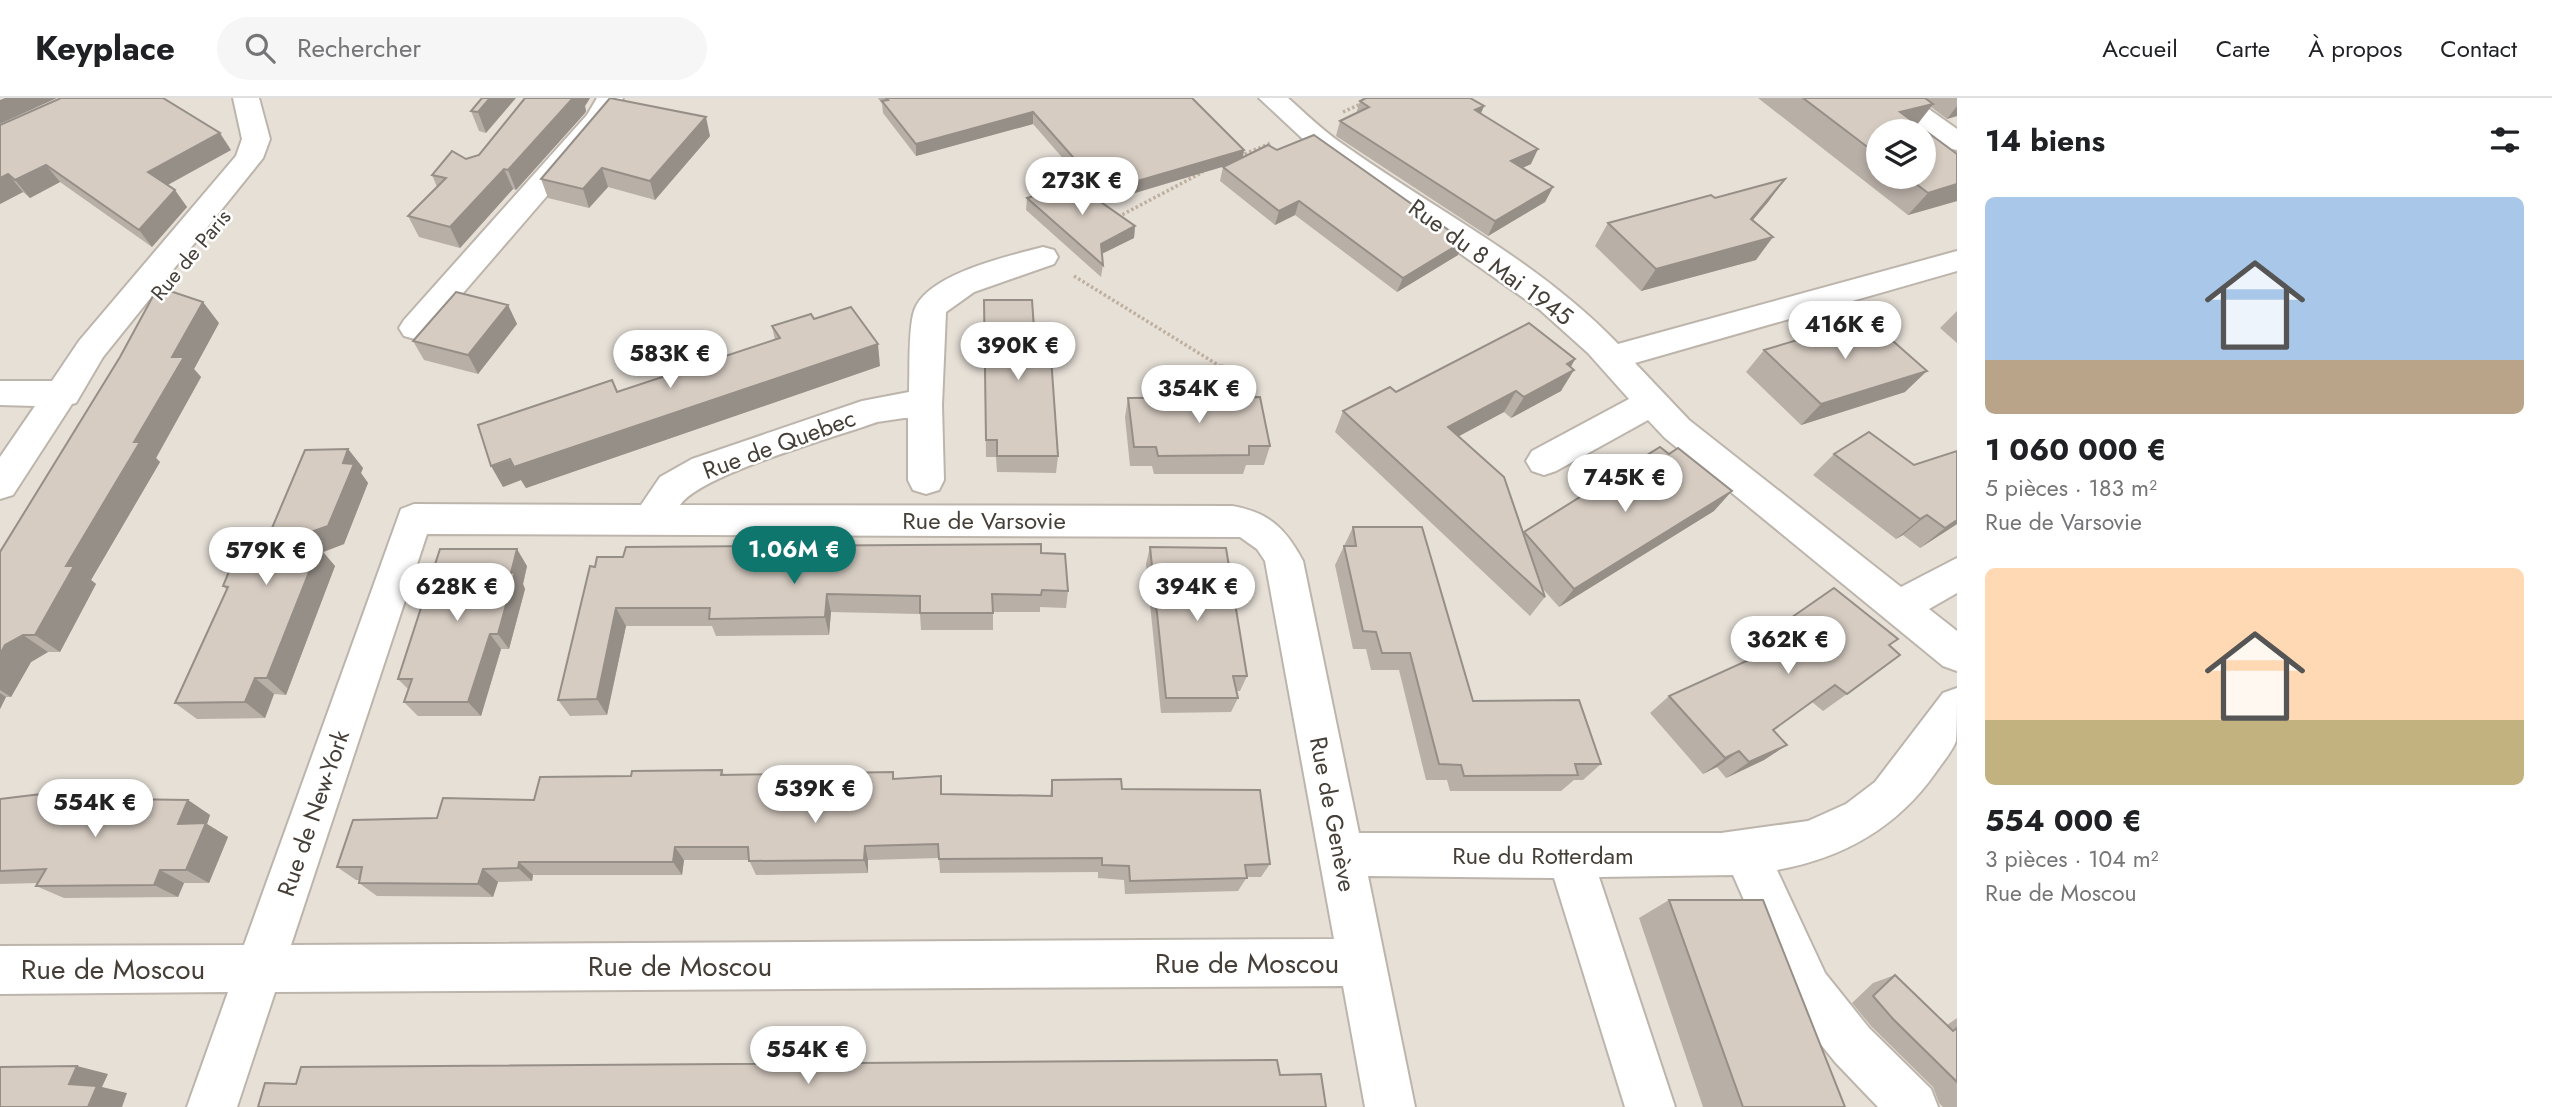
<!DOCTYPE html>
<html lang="fr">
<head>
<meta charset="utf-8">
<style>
	:root { --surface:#fff; --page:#f6f6f6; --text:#202124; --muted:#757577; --line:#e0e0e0; --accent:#0f766e }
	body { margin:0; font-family:Jost,sans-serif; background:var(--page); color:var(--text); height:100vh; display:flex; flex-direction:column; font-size:26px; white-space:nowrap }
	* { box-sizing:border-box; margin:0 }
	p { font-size:23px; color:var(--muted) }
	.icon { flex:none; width:38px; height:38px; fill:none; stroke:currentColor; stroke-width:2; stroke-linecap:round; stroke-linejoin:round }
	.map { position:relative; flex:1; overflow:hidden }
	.details { display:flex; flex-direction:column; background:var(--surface); width:595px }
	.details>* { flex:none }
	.controls { position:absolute; left:1866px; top:21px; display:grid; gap:14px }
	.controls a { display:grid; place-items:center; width:70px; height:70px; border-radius:50%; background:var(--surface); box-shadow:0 4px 10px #0003; font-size:35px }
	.price { position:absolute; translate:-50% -60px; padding:0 16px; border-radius:24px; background:#fff; color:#222; font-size:23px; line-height:46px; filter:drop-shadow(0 2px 4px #0008) }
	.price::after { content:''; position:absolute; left:50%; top:42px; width:21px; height:16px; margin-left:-10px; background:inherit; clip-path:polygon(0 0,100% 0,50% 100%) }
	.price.on { background:var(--accent); color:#fff }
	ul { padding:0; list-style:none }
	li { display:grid; align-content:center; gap:14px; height:371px; padding:0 28px }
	li span { display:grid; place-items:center; height:217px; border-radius:10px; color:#555 }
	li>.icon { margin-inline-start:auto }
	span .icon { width:126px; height:126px; fill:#fffc; stroke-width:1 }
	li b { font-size:30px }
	h2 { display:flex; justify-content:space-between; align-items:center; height:84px; padding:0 28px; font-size:30px }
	header { display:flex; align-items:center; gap:42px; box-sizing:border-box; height:98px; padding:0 35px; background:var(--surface); border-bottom:2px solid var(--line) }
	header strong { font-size:33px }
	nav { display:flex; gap:38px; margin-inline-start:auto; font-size:24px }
	.search { width:490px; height:63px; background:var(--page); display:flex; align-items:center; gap:18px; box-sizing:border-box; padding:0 24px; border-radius:38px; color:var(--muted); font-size:26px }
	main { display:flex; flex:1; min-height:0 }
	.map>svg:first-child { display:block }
	.residential { fill:#e6e0d7; fill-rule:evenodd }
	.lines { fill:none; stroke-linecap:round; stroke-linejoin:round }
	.minor-casing { stroke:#bdb5ac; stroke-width:4 }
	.path-far1 { stroke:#beaf9f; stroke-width:3.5; stroke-dasharray:2.5 2.5; stroke-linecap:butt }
	.path { stroke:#beaf9f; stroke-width:4.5; stroke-dasharray:3.5 3.5; stroke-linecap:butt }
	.minor { fill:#fff; fill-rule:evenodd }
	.wall { fill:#b8afa7; fill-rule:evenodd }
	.shaded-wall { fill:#968f88 }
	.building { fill:#d6ccc2; stroke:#968f88; stroke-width:2 }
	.labels { text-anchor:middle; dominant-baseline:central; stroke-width:5; stroke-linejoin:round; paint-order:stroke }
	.far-street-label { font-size:21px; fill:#463f38; stroke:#fff }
	.street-label { font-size:24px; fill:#463f38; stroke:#fff }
	.near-street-label { font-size:28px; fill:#463f38; stroke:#fff }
</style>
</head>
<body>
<header>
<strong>Keyplace</strong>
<div class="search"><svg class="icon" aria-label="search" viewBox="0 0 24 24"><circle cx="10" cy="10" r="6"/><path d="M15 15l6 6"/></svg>Rechercher</div>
<nav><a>Accueil</a><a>Carte</a><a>À propos</a><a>Contact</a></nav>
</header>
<main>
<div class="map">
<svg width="1957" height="1009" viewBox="0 0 1957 1009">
	<rect width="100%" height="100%" fill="#f3efe9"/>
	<path class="residential" d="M0 0H1957V1009H0ZM1878 33H1923V79H1878Z"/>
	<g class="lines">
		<g class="minor-casing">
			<g id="minor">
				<polygon points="233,0 259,0 270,41 263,60 103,259 76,305 72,306 13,397 0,401 0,359 35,308 0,307 0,283 52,283 79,243 236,58 242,41"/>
				<polygon points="597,0 623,0 608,27 426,238 415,241 404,238 399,230 404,222 587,17"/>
				<path d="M1259 0H1288C1305 15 1322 32 1341 45 1433 111 1539 163 1618 246L1957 153V173L1635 265 1689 322 1901 489 1957 460V495L1929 511 1957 533V573L1943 568 1665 340 1648 322 1556 373 1544 377 1532 373 1526 363 1532 353 1629 301 1588 255 1539 211 1319 56Z"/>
				<polygon points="1882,0 1913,0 1957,31 1957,52 1947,50"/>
				<path d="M1043 149 1054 152 1058 159 1054 166 974 194 946 214 942 307 944 382 939 392 926 396 913 392 908 382V320H904L877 324C836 339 701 376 680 407L1232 408C1269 414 1286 431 1303 463L1359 735H1721L1808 723 1846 706 1875 684 1943 595 1957 590C1957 605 1957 629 1956 643 1952 654 1942 665 1936 674 1897 730 1843 760 1777 772L1825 875 1869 930 1931 991 1938 1009H1878L1835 964 1791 909 1733 777 1599 779 1675 1009H1625L1554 780 1368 778 1415 1009H1365L1343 888 275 894 237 1009H187L228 894 0 896V848L244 847 401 411 414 406 641 407 660 379 692 361 862 303 909 294C910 272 908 233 914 213 926 176 1009 158 1043 149ZM427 436 1240 439 1257 451 1265 463 1334 841 291 847Z"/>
			</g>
		</g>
		<g class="path-far1">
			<polyline points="1343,14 1374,0"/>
			<polyline points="1240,58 1271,45"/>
			<polyline points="1118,119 1203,74"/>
			<polyline points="1074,178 1223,270"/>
		</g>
		<polyline class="path" points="1221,268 1234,276"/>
		<use href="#minor" class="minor"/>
	</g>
	<g class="wall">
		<polygon points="482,0 486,35 479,33 471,13"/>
		<polygon points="525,0 590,0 585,8 586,13 585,15 516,92 513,91 460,150 419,139 408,118 437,89 432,77 466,61 479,57"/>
		<polygon points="878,0 1192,0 1244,52 1243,60 1458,157 1397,194 1295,117 1275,127 1220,83 1223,69 1225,68 1102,105 1135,128 1134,140 1102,156 1103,167 1101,179 1026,112 1027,100 1100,103 1033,26 916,58 883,15 882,6"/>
		<polygon points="1362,0 1470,0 1484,8 1481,16 1531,66 1522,70 1553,89 1545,104 1488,138 1336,38 1340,23 1356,16 1360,3 1363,1"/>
		<path d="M1758 0H1957V18L1947 21 1931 9 1917 27 1957 103 1908 117ZM1878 33 1923 79H1878Z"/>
		<polygon points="0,27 231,52 168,87 187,109 152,149 60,84 30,100 23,94 0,106"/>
		<polygon points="710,38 655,102 608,89 589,110 548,100 541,81"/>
		<polygon points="1785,81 1768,104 1753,122 1756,162 1641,193 1595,148 1608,125 1715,100"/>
		<polygon points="984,202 1035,245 1058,358 1056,375 997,374 996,359 986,359"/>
		<polygon points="508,207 517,226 478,276 424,262 413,243"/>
		<polygon points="1957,213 1957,245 1940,230"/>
		<polygon points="814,221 880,268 526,390 521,382 503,389 617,294 775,242 772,228"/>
		<polygon points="219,225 194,271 201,279 156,360 160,364 91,482 96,486 60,554 48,554 31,564 11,599 6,599 0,611 0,454"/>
		<polygon points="1764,252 1905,294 1801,327 1746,274"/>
		<polygon points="1575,261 1571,269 1561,293 1511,320 1504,314 1458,338 1523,435 1714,413 1559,509 1542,490 1545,499 1530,518 1335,334 1343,313 1396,294"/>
		<polygon points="1128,300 1270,348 1264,367 1246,367 1243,376 1154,376 1152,368 1130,368 1125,319"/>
		<polygon points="348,351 363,370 361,375 368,385 344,446 323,454 335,468 286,597 274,596 265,620 197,621 175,605 227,492 223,488 264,449"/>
		<polygon points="1957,353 1957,426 1920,450 1903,437 1896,441 1813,377 1834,356 1914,367"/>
		<polygon points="1353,429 1473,603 1601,666 1583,682 1574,682 1561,693 1450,693 1447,682 1426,682 1399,572 1371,572 1366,551 1353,551 1335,467"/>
		<polygon points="1150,449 1247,578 1240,593 1236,593 1238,600 1231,614 1161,615 1146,466"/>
		<polygon points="1041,455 1068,493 1066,510 1040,509 1040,514 993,514 993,532 921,532 920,516 831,514 829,537 716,538 712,528 626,528 607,617 570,618 558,602 595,469"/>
		<polygon points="527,468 523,486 525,491 509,551 501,551 481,618 418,618 404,604 408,591 398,581"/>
		<polygon points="1762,540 1889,547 1847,596 1823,613 1812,604 1773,632 1787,647 1764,662 1726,680 1717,669 1703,676 1650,615 1669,598 1747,563 1741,557"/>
		<polygon points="722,672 724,677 893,674 894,681 942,696 1050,698 1052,682 1122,691 1270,766 1261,779 1247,779 1238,793 1125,796 1124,782 1098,780 1098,774 940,775 939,760 868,762 868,775 756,777 749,762 684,762 682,777 533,777 532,783 498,784 493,799 377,798 359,785 359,782 356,782 337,769 437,720 534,702 631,678"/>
		<polygon points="58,694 70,701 188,702 210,717 207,726 228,739 209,785 184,785 178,799 64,800 36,788 38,785 0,786 0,701"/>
		<polygon points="1669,802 1845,1009 1703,1009 1639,820"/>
		<polygon points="1895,877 1947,927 1957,920 1957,1009 1943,1009 1939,1005 1933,989 1871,928 1852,905 1873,885"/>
	</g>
	<g class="shaded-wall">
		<polygon points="5,0 57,0 0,26 0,2"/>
		<polygon points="490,0 516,0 486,35 478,14"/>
		<polygon points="574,0 590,0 585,8 586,13 585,15 516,92 508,72"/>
		<polygon points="1933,6 1915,29 1900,14"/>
		<polygon points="1484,8 1477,23 1475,12"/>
		<polygon points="1957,8 1957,18 1947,21"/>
		<polygon points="1033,14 1033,26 916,58 916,46"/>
		<polygon points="706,19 710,38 655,102 650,83"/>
		<polygon points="220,35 231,52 160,91 148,74"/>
		<polygon points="1538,51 1531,66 1504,79 1511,63"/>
		<polygon points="1244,52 1242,63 1101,105 1103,93"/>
		<polygon points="46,67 60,84 30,100 15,82"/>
		<polygon points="602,70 608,89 589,110 583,91"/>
		<polygon points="504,71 513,91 460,150 450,129"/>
		<polygon points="8,76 23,94 0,106 0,80"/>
		<polygon points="1785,81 1768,104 1735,143 1751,121"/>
		<polygon points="1957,86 1957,103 1908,117 1928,95"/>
		<polygon points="1553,89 1545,104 1488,138 1495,123"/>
		<polygon points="175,92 187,109 152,149 139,132"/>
		<polygon points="1299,103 1295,117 1275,127 1279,113"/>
		<polygon points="1135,128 1134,140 1099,157 1101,146"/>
		<polygon points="1773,139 1756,162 1641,193 1656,171"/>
		<polygon points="1464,143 1458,157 1397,194 1403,180"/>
		<polygon points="203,204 219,225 194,271 201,279 156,360 160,364 91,482 96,486 60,554 35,537 66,468 134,344 172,259"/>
		<polygon points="508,207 517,226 478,276 468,257"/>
		<polygon points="878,246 880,268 526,390 521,382 503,389 491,368"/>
		<polygon points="1575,261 1566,277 1574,272 1561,293 1511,320 1524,299 1567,266"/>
		<polygon points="1927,273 1905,294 1801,327 1821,306"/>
		<polygon points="1516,293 1504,314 1437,350 1448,329"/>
		<polygon points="348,351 363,370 361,375 368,385 344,446 323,454 335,468 286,597 267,580 268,449 343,365"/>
		<polygon points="1732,393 1714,413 1559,509 1574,491"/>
		<polygon points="1927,417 1903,437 1896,441 1920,421"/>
		<polygon points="1957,422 1957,426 1920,450 1945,430"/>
		<polygon points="517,451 527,468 523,486 525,491 509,551 498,536"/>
		<polygon points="827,496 831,514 829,537 825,519"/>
		<polygon points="616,510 626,528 607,617 597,601"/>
		<polygon points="490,536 501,551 481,618 468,604"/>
		<polygon points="23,537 48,554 31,564 11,599 0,592 0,556 5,547"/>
		<polygon points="255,580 274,596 265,620 245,604"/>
		<polygon points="0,595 6,599 0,611"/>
		<polygon points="1787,647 1764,662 1726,680 1749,664"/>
		<polygon points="1739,653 1717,669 1703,676 1725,660"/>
		<polygon points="58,694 84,708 55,700"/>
		<polygon points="188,702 210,717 207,726 228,739 209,785 186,772 178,726"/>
		<polygon points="865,748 868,762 868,775 864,762"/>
		<polygon points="675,749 684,762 682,777 673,764"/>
		<polygon points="519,764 533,777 532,783 518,770"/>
		<polygon points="483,771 498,784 493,799 478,786"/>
		<polygon points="160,772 184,785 178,799 154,787"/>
		<polygon points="77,968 108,976 102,989 127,995 122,1009 88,1009 69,986"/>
	</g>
	<g class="building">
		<polygon points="61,0 163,0 220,35 148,74 175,92 139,132 46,67 15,82 8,76 0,80 0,27"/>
		<polygon points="482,0 490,0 478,14 471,13"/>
		<polygon points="525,0 573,0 508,72 504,71 450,129 408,118 446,80 432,77 452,53 466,61 479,57"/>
		<polygon points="610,0 706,19 650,83 602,70 583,91 541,81"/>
		<polygon points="886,0 1192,0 1244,52 1103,93 1033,14 916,46 882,3 888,2"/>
		<polygon points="1366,0 1470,0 1484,8 1475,12 1538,51 1511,63 1553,89 1495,123 1340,23 1369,9 1360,3"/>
		<polygon points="1803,0 1925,0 1933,6 1900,14 1957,56 1957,86 1928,95 1907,79 1923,79 1923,33 1878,33 1878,57"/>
		<polygon points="1314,37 1464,143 1403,180 1299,103 1279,113 1223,69 1268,47 1277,52"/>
		<polygon points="1785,81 1751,121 1773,139 1656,171 1608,125 1711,97 1715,100"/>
		<polygon points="1075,86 1135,128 1101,146 1103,167 1027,100"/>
		<polygon points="158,189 203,204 172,259 184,259 134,344 140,344 66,468 74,468 35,537 23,537 5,547 0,556 0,454 120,259"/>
		<polygon points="456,194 508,207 468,257 413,243"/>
		<polygon points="984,202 1032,202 1035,245 1050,245 1058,358 997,358 997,342 986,342"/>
		<polygon points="851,209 878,246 514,369 510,361 491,368 478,327 612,282 617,294 780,240 772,228 811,216 814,221"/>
		<polygon points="1868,221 1927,273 1821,306 1764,252"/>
		<polygon points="1529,225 1575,261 1567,266 1574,272 1524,299 1516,293 1448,329 1504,379 1545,499 1343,313 1390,289 1396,294"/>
		<polygon points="1260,299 1270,348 1249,348 1249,357 1158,358 1156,349 1134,349 1128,300"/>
		<polygon points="1869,334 1914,367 1957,353 1957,422 1945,430 1927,417 1920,421 1834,356"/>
		<polygon points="1660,349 1669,356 1678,350 1732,393 1574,491 1524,434"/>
		<polygon points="348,351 343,365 354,366 328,428 268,449 319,449 267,580 255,580 245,604 175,605 228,489 223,488 239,449 264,449 305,352"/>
		<polygon points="1353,429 1422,429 1473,603 1579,602 1601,666 1575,666 1578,677 1464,678 1461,667 1439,666 1410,555 1382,555 1376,534 1363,533 1344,448 1356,448"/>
		<polygon points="1041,446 1041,455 1065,456 1068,493 1042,492 1041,497 992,496 993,515 920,515 920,498 827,496 825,519 709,521 710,510 616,510 597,601 558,602 590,468 595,469 597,459 623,459 626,449"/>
		<polygon points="1150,449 1226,450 1247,578 1233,578 1238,600 1166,600"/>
		<polygon points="440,451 517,451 511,475 515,474 498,536 490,536 468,604 404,604 412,581 398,581"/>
		<polygon points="1834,490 1898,541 1889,547 1900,557 1847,596 1835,587 1773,632 1787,647 1749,664 1739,653 1725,660 1669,598 1775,550 1762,540"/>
		<polygon points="722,672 721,677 893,674 893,681 941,678 941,696 1052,698 1052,682 1121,681 1122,691 1260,692 1270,766 1245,767 1247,780 1130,783 1129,768 1102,767 1102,760 939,761 938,746 865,748 864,762 749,763 748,749 675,749 673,764 519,764 518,770 483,771 478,786 359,785 362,769 337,769 353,722 437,720 443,700 534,702 540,679 631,678 632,673"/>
		<polygon points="58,694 55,700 188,702 178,726 206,725 186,772 160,772 154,787 36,788 46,771 0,773 0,701"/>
		<polygon points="1669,802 1763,802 1845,1009 1743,1009"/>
		<polygon points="1895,877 1953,933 1957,930 1957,984 1893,921 1873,898"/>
		<polygon points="1277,962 1280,977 1321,976 1326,1009 258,1009 265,985 296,986 301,969"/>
		<polygon points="77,968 69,986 97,988 88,1009 0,1009 0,969"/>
	</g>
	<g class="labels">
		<g class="far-street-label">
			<text transform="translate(191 157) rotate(-50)">Rue de Paris</text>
		</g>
		<g class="street-label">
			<text transform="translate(1491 164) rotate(36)">Rue du 8 Mai 1945</text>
			<text transform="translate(779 346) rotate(-20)">Rue de Quebec</text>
			<text x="984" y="422">Rue de Varsovie</text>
			<text transform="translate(313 715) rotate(-71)">Rue de New-York</text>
			<text transform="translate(1333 716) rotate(79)">Rue de Genève</text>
			<text x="1543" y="757">Rue du Rotterdam</text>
		</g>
		<g class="near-street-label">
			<text x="1247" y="865">Rue de Moscou</text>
			<text x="680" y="868">Rue de Moscou</text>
			<text x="113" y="871">Rue de Moscou</text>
		</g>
	</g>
</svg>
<div class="controls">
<a><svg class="icon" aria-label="layers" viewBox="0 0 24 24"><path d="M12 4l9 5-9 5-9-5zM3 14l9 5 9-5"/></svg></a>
</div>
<b class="price" style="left:1082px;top:119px">273K €</b>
<b class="price" style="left:1845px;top:263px">416K €</b>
<b class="price" style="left:1018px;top:284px">390K €</b>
<b class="price" style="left:670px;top:292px">583K €</b>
<b class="price" style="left:1199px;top:327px">354K €</b>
<b class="price" style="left:1625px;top:416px">745K €</b>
<b class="price on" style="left:794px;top:488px">1.06M €</b>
<b class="price" style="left:266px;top:489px">579K €</b>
<b class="price" style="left:457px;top:525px">628K €</b>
<b class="price" style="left:1197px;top:525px">394K €</b>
<b class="price" style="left:1788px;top:578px">362K €</b>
<b class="price" style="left:815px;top:727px">539K €</b>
<b class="price" style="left:95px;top:741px">554K €</b>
<b class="price" style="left:808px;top:988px">554K €</b>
</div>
<section class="details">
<h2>14 biens<svg class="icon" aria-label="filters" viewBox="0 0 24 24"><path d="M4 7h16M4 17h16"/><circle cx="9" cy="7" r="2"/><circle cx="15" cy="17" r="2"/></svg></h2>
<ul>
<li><span style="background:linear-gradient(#a9c7e8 75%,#b9a48a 0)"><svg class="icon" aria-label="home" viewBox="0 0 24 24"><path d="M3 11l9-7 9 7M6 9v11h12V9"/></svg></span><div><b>1 060 000 €</b><p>5 pièces · 183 m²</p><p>Rue de Varsovie</p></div></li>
<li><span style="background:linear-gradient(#ffd9b3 70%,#c2b280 0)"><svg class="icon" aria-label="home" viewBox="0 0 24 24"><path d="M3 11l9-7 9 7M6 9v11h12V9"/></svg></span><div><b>554 000 €</b><p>3 pièces · 104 m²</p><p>Rue de Moscou</p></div></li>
</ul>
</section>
</main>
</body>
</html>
